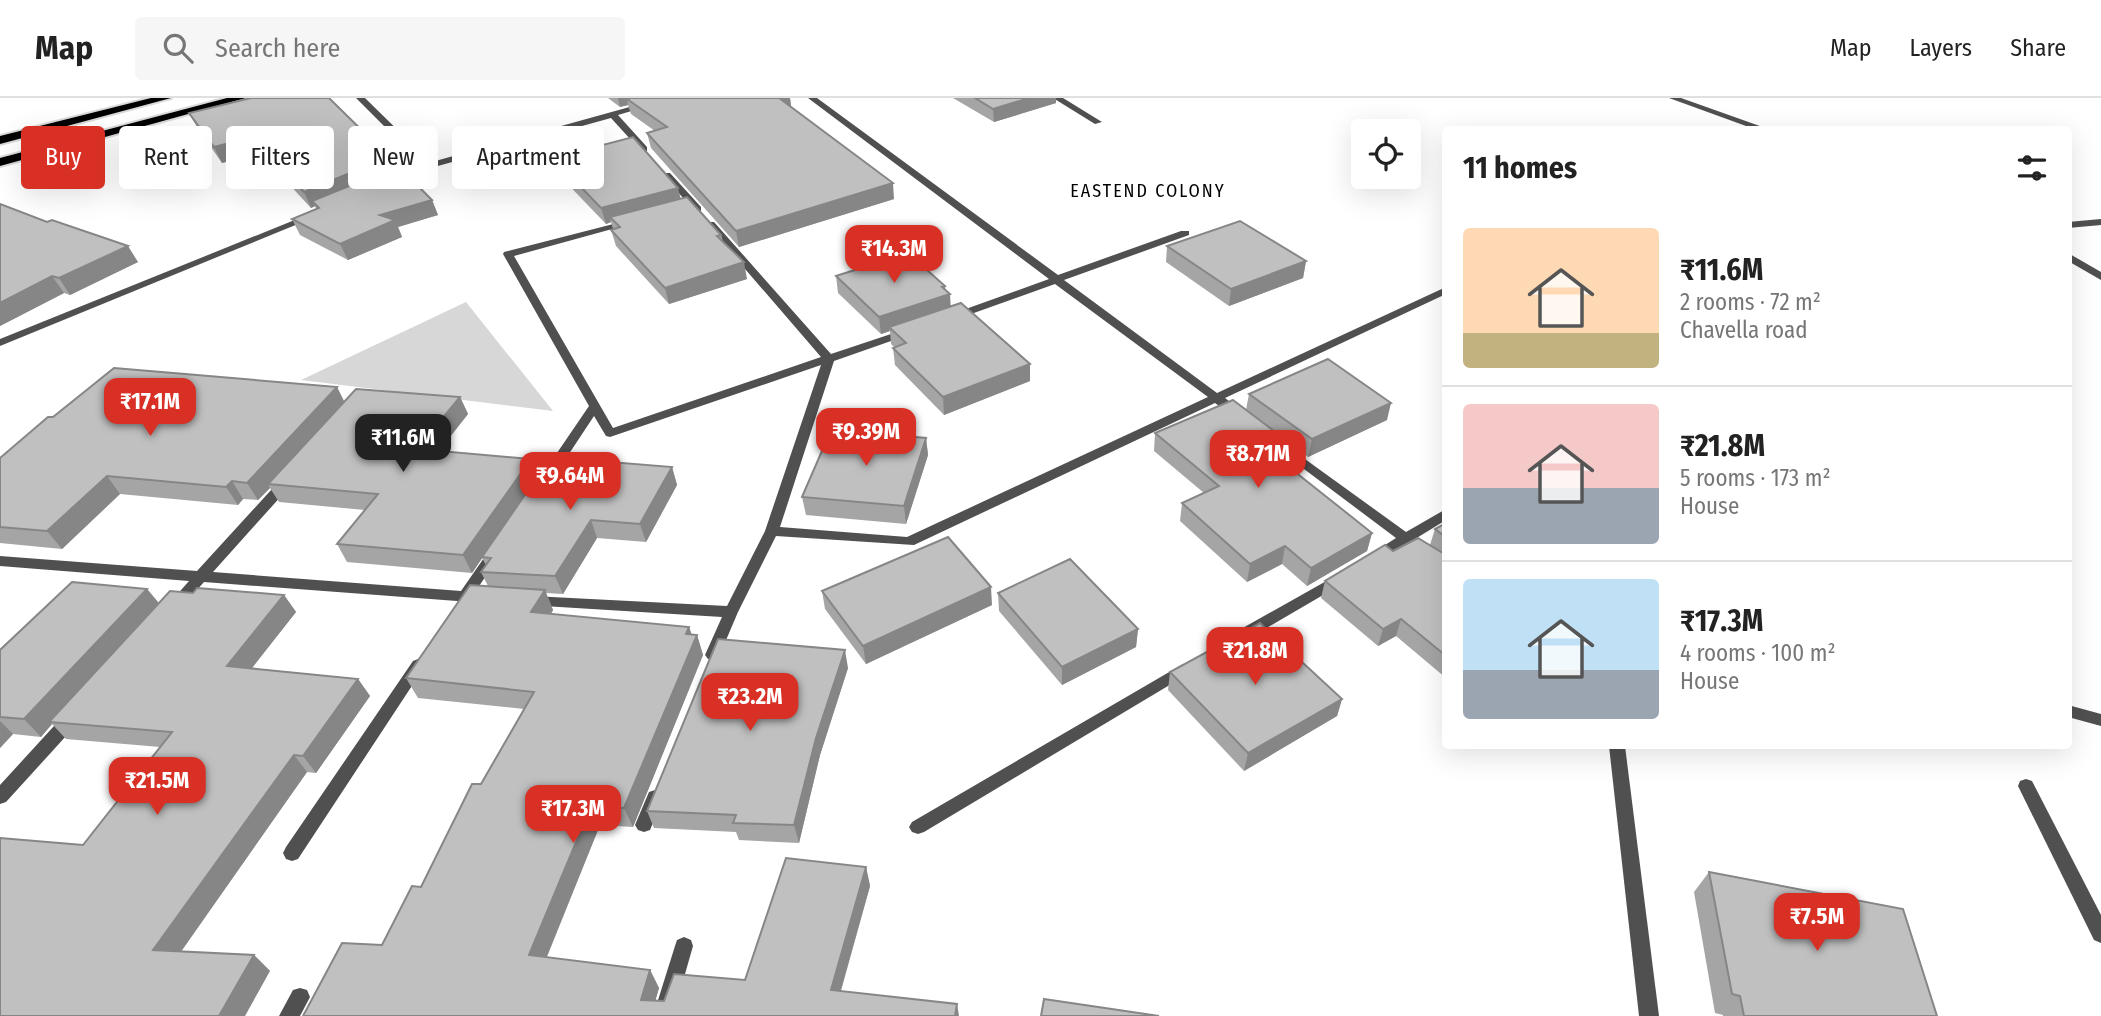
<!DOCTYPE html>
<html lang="en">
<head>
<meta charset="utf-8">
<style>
	:root { --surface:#fff; --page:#f6f6f6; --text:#222; --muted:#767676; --line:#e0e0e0; --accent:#d93025 }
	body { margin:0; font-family:"Fira Sans Condensed",sans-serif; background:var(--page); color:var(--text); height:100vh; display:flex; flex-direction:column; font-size:26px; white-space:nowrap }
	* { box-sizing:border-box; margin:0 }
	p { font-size:23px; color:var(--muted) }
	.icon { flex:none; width:38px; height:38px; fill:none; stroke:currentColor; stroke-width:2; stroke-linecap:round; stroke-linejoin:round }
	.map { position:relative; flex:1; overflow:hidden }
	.details { position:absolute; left:1442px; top:28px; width:630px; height:623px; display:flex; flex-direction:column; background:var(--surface); border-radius:7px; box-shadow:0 7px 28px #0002 }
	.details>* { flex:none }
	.top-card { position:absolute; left:21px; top:28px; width:665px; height:63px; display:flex; gap:14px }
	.controls { position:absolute; left:1351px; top:21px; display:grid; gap:14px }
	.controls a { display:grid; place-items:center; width:70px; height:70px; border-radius:7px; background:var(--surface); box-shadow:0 7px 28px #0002; font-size:35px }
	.price { position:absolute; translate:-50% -60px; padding:0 16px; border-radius:14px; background:var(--accent); color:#fff; font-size:23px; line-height:46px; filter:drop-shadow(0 2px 4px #0008) }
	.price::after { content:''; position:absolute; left:50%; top:42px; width:21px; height:16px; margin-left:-10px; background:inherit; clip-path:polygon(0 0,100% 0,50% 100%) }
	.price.selected { background:#222; color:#fff }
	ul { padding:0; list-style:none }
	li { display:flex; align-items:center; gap:21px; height:175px; padding:0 21px }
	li+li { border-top:2px solid var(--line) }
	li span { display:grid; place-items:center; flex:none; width:196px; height:140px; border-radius:7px; color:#555 }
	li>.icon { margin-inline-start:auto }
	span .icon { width:84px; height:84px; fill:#fffc; stroke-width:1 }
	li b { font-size:30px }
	h2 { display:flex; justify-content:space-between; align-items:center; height:84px; padding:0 21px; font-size:30px }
	.tag { padding:0 24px; border-radius:7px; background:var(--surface); box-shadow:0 7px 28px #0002; font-size:24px; line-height:63px }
	.tag.selected { background:var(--accent); color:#fff }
	header { display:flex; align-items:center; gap:42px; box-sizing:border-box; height:98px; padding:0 35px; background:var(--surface); border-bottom:2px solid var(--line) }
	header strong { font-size:33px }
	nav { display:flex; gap:38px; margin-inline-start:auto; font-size:24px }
	.search { width:490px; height:63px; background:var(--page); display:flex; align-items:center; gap:18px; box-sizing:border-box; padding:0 24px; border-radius:7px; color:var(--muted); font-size:26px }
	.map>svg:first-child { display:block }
	.green { fill:#d7d7d7 }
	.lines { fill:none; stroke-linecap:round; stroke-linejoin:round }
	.trunk-casing { stroke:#dbdbdb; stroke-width:4 }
	.service { fill:#505050; fill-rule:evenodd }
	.minor { fill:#505050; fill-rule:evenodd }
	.trunk { fill:#000; fill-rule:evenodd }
	.wall { fill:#a5a5a5 }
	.shaded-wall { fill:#868686 }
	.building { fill:#c0c0c0; stroke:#868686; stroke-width:2 }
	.labels { text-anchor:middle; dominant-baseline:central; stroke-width:5; stroke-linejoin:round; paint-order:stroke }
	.far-neighbourhood-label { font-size:18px; letter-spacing:2px; fill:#000; stroke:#fff }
</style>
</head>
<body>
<header>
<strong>Map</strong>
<div class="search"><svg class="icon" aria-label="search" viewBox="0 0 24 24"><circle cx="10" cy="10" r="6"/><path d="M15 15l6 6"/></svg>Search here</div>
<nav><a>Map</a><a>Layers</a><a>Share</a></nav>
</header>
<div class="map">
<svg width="2101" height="918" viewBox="0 0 2101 918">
	<rect width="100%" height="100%" fill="#fff"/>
	<polygon class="green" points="466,204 553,313 301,282"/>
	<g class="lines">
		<g class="trunk-casing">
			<g id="trunk">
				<polygon points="151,0 171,0 0,46 0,38"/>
				<polygon points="227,0 246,0 0,68 0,60"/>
			</g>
		</g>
		<polygon class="service" points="356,0 365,0 418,52 418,56 412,56"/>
		<g class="minor">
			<polygon points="662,0 675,0 618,17 647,49 647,53 641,53 611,20 427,71 392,86 384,84 421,67"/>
			<polygon points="808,0 817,0 1058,177 1181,133 1189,133 1189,137 1064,182 1217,295 1446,189 1446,196 1225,300 1242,313 1244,316 1242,319 1234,319 1215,305 914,447 776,438 738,514 718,561 708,561 705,557 722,519 527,507 525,503 527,499 532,498 727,508 765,433 821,267 610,339 606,338 594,318 553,380 543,380 542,377 589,308 503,156 504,154 629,122 634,125 514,158 613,330 821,259 708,128 708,124 714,124 831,256 903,232 911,232 911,236 834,263 780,429 907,439 1208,299 1055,186 957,221 949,221 949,217 1049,181"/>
			<polygon points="1053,0 1063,0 1102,24 1095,26"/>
			<polygon points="1669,0 1681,0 1771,32 1757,32"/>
			<polygon points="664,75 670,75 701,109 701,113 695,113 664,79"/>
			<polygon points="307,117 315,119 0,248 0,241"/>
			<polygon points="2101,121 2101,127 2068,130 2068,124"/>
			<polygon points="2068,155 2101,174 2101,182 2068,163"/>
			<polygon points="1280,343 1406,434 1446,411 1446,422 1415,441 1446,463 1446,476 1405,447 1381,462 1371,462 1369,459 1371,456 1396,440 1276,350 1274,347"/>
			<polygon points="287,379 294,383 292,386 213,474 461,493 486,457 491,455 498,460 475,494 485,496 487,500 485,504 463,506 457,503 204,484 179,512 169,512 167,508 189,483 0,468 0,458 197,473 282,380"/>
			<polygon points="1337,477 1342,478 1344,482 1342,486 1251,539 1241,539 1239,535 1241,531"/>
			<polygon points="418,561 423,563 426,567 423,571 298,761 292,763 286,761 283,755 286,749 413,563"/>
			<polygon points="1183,566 1188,568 1191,572 1188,576 924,734 918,736 912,734 909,729 912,724"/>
			<polygon points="2068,607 2101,616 2101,628 2068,619"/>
			<polygon points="71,615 77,616 79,621 77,626 6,704 0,706 0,687 65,616"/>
			<polygon points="1609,648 1625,648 1659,918 1639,918"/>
			<polygon points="2026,681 2032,683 2101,817 2101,845 2094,842 2018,688 2020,683"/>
			<polygon points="655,692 661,694 664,699 650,732 644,734 638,732 635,727 649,694"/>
			<polygon points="684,839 691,842 693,848 673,918 653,918 675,848 677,842"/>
			<polygon points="300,890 307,892 310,899 300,918 279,918 293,892"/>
		</g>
		<use href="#trunk" class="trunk"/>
	</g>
	<g class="wall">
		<polygon points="608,0 790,0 791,8 790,8 894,101 739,149 651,50 647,35 655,33 631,16 628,7 620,9"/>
		<polygon points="953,0 1056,0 1056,5 994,24"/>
		<polygon points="189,15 394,69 432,102 438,117 398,129 402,139 348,162 300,137 292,121 316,111 315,108 311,110 260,55 222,65 197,29"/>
		<polygon points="553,60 681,101 721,137 723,143 747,181 669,206 616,148 611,132 613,131 611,124 606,126 558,76"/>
		<polygon points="0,106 138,164 70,197 64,195 0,228"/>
		<polygon points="1167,148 1306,163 1303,180 1229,208 1166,164"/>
		<polygon points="836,178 945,192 951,209 1030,266 1030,283 944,317 895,267 893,250 895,250 891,246 890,233 881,236 838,195"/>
		<polygon points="337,289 344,304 460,299 468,316 439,353 531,361 538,378 571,364 672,369 677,387 646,444 597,440 563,496 546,495 553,512 551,516 689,529 692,537 697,537 703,557 633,729 600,727 547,859 650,872 659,890 655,903 664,903 745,882 866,769 870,788 841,893 957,906 303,918 382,847 421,789 524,611 418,600 406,580 488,488 481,474 486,467 482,460 472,475 347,464 337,446 365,412 279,404 270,390 258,402 243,401 238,407 120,396 62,451 0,445 0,360 53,319"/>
		<polygon points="1249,296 1387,322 1308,359 1295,349 1292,366 1288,369 1372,435 1367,453 1307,488 1282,466 1247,484 1180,423 1182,405 1204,395 1154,353 1155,335 1246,312"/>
		<polygon points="926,340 928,357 906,426 806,417 802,399"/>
		<polygon points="1446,425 1446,580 1396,538 1378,548 1321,500 1325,483 1393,453 1430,447 1435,431"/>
		<polygon points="147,491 159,505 193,495 284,497 296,514 252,570 358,581 370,598 316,675 307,674 181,853 254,857 270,873 0,918 83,747 160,649 66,641 52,626 41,639 13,636 0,650 0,552"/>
		<polygon points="822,493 992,507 866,566 825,511"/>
		<polygon points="998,495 1138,531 1136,549 1062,587 999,513"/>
		<polygon points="848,570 820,657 799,745 739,742 736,734 654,730 647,713"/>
		<polygon points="1170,574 1342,601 1337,618 1244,673 1168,592"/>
		<polygon points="1709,774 1937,918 1723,918 1723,917 1715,915 1694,794"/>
	</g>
	<g class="shaded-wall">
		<polygon points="618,0 652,0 627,1 628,7 620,9"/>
		<polygon points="775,0 790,0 791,8 777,12"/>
		<polygon points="1029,0 1056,0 1056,5 994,24 993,11"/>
		<polygon points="253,39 260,55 222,65 214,49"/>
		<polygon points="389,59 396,75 312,103 315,108 311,110 304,94"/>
		<polygon points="893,85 894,101 739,149 736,133"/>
		<polygon points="678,90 682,106 610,119 611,124 606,126 601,110"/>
		<polygon points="432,102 438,117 398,129 402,139 348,162 340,146 380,117"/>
		<polygon points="128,148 138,164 70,197 59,180"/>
		<polygon points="1306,163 1303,180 1229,208 1231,191"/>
		<polygon points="744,164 747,181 669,206 665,190"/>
		<polygon points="52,178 64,195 0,228 0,205"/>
		<polygon points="945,188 946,197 950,196 951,213 889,229 890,233 881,236 879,219"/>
		<polygon points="1030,266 1030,283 944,317 943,299"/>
		<polygon points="337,289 346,307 268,386 270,390 258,402 247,385"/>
		<polygon points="460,299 468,316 426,369 417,351"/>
		<polygon points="1391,305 1387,322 1308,359 1312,341"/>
		<polygon points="926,340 928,357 906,426 904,408"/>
		<polygon points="1295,349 1292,366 1272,376 1275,358"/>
		<polygon points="531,361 538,378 472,475 463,457"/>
		<polygon points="672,369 677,387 646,444 640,426"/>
		<polygon points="107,378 120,396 62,451 47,433"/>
		<polygon points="232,383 243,401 238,407 226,389"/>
		<polygon points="591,422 597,440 563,496 555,478"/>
		<polygon points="1372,435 1367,453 1307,488 1311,470"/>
		<polygon points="1285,448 1282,466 1247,484 1250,466"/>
		<polygon points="991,489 992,507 866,566 863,548"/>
		<polygon points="147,491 161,508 49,624 52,626 41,639 24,621"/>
		<polygon points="545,492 553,512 540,534 531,514"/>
		<polygon points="284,497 296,514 240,585 227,568"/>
		<polygon points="1401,521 1396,538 1378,548 1383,531"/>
		<polygon points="689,529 694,544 697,537 703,557 633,729 624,710"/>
		<polygon points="1138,531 1136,549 1062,587 1062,569"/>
		<polygon points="845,552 848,570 820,657 799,745 794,727 816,640"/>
		<polygon points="358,581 370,598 316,675 303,658"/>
		<polygon points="1342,601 1337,618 1244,673 1248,655"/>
		<polygon points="0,623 13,636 0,650"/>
		<polygon points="294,657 307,674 171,868 153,852"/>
		<polygon points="591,708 600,727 540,875 529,857"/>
		<polygon points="866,769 870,788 836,909 831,892"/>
		<polygon points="254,857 270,873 245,918 219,918"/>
		<polygon points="650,872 659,890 651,918 641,902"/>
		<polygon points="957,906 959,918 955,918"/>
	</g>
	<g class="building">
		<polygon points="251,0 329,0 389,59 304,94 253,39 214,49 189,15"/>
		<polygon points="631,0 779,0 893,85 736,133 647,35 667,29 627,1"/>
		<polygon points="975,0 1029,0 993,11"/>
		<polygon points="633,39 678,90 601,110 553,60"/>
		<polygon points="398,68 432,102 380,117 395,122 340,146 292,121 319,110 312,103"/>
		<polygon points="687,99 721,137 717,138 744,164 665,190 611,132 620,129 610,119"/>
		<polygon points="0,106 47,124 52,122 128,148 59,180 52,178 0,205"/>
		<polygon points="1240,123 1306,163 1231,191 1167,148"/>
		<polygon points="908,155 945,188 942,189 950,196 879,219 836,178"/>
		<polygon points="961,205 1030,266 943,299 893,250 906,245 889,229"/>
		<polygon points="1328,261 1391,305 1312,341 1249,296"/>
		<polygon points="114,270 337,289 247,385 232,383 226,389 107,378 47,433 0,429 0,360 48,319 53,319"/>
		<polygon points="356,291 460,299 417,351 531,361 463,457 337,446 378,396 268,386"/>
		<polygon points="1233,302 1295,349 1275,358 1372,435 1311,470 1285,448 1250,466 1182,405 1219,388 1155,335"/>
		<polygon points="831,332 926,340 904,408 802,399"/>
		<polygon points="573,361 672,369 640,426 591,422 555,478 481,474 491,460 482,459 549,362 571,364"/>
		<polygon points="1446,425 1446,439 1435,431"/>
		<polygon points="948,439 991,489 863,548 822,493"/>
		<polygon points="1418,440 1446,457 1446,558 1401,521 1383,531 1325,483 1385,447 1393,453"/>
		<polygon points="1070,461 1138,531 1062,569 998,495"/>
		<polygon points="72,484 147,491 24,621 0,619 0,552"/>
		<polygon points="470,487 545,492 531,514 689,529 686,536 697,537 624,710 591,708 529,857 650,872 641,902 664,903 674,876 745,882 786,760 866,769 831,892 957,906 955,918 303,918 342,845 382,847 412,788 421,789 472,686 481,686 534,594 406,580"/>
		<polygon points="197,490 284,497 227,568 358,581 303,658 294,657 153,852 254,857 219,918 0,918 0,740 83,747 172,634 49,624 170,493 193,495"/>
		<polygon points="1260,525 1342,601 1248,655 1170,574"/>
		<polygon points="718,541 845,552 816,640 794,727 733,725 736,717 647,713"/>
		<polygon points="1709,774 1903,811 1937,918 1744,918 1740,898 1732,896"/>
		<polygon points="1044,901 1159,918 1041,918"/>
	</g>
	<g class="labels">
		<g class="far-neighbourhood-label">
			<text x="1148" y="93">EASTEND COLONY</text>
		</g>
	</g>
</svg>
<div class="controls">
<a><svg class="icon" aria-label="locate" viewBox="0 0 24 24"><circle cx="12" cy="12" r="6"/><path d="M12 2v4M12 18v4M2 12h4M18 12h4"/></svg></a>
</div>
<b class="price" style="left:894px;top:187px">₹14.3M</b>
<b class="price" style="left:150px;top:340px">₹17.1M</b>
<b class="price" style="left:866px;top:370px">₹9.39M</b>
<b class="price selected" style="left:403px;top:376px">₹11.6M</b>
<b class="price" style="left:1258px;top:392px">₹8.71M</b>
<b class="price" style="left:570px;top:414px">₹9.64M</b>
<b class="price" style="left:1255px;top:589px">₹21.8M</b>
<b class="price" style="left:750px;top:635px">₹23.2M</b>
<b class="price" style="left:157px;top:719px">₹21.5M</b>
<b class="price" style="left:573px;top:747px">₹17.3M</b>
<b class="price" style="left:1817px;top:855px">₹7.5M</b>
<div class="top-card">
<a class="tag selected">Buy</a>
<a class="tag">Rent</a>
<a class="tag">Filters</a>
<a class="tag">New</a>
<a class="tag">Apartment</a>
</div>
<section class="details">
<h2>11 homes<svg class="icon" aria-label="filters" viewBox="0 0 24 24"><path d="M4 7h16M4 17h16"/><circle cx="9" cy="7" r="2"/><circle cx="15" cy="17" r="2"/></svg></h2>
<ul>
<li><span style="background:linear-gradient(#ffd9b3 75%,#c2b280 0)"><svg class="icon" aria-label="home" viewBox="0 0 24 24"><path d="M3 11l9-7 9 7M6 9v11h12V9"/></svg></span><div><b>₹11.6M</b><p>2 rooms · 72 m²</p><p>Chavella road</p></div></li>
<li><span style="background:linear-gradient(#f6c9c9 60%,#9aa5b1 0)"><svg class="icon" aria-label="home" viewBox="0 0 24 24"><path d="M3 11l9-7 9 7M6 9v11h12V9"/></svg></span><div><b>₹21.8M</b><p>5 rooms · 173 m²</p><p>House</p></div></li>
<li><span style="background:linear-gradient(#bfe0f5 65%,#9aa5b1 0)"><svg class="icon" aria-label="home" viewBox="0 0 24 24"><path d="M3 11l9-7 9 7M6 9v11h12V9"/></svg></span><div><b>₹17.3M</b><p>4 rooms · 100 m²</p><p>House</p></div></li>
</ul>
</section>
</div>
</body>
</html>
